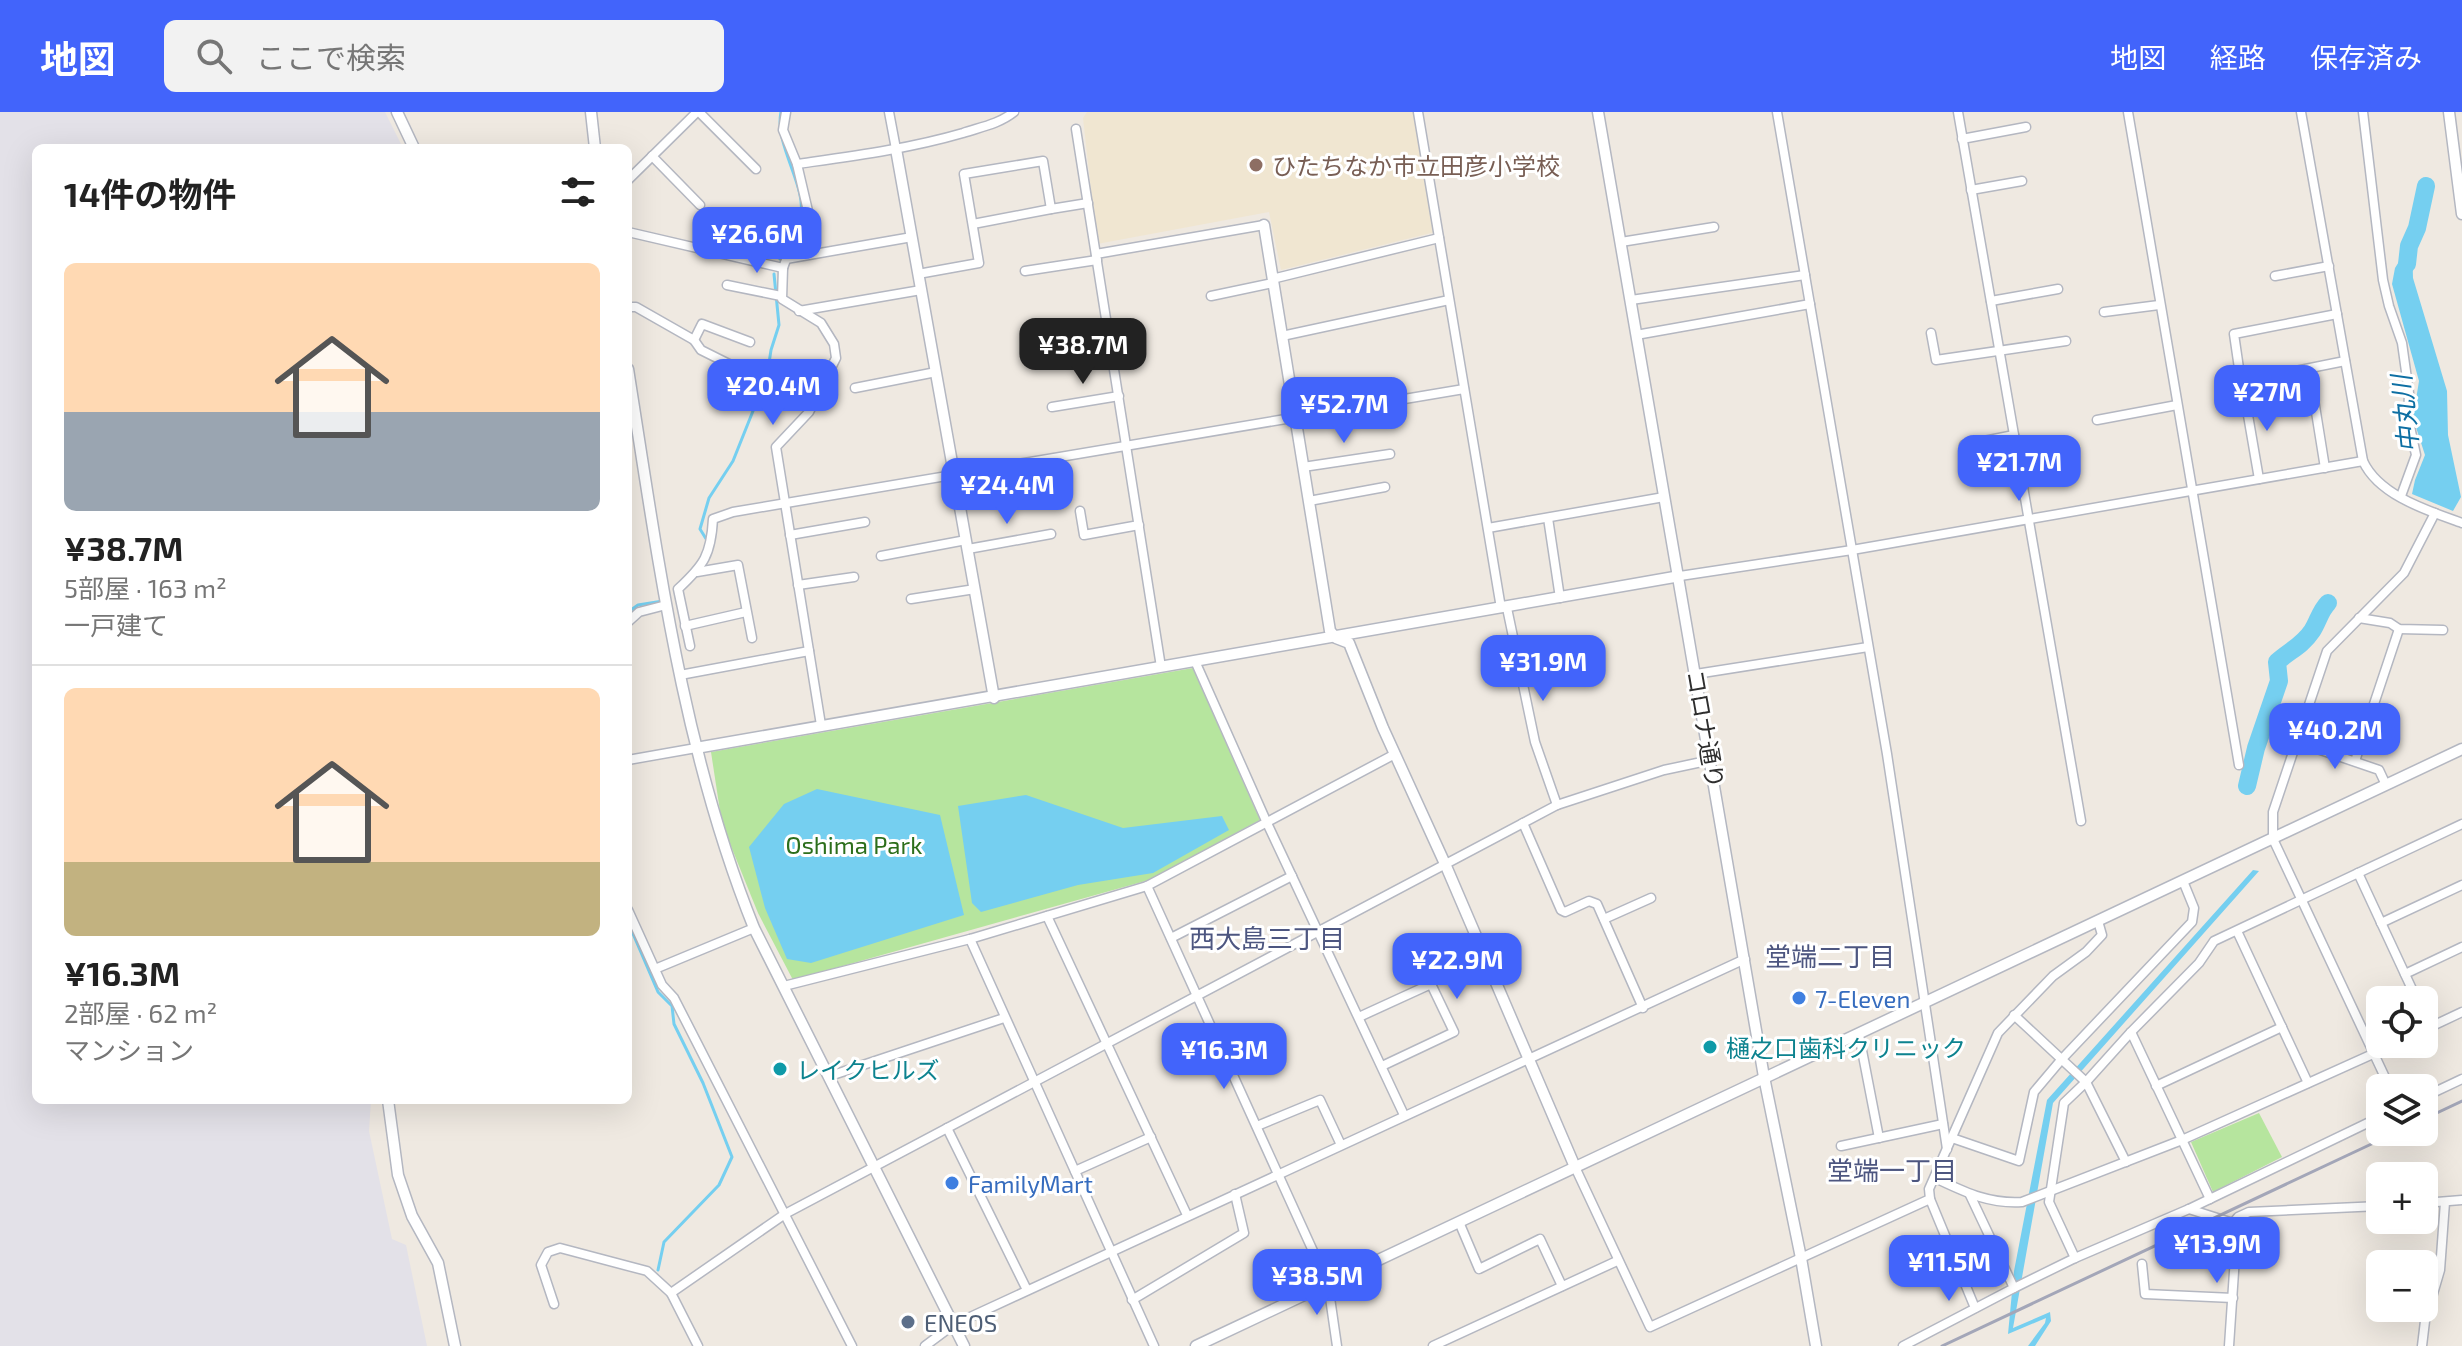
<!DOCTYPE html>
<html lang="ja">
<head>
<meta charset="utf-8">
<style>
	:root { --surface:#fff; --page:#f2f2f2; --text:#222; --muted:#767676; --line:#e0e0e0; --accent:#4264fb }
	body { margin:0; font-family:"Exo 2","Noto Sans JP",sans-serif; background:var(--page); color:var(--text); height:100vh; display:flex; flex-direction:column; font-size:30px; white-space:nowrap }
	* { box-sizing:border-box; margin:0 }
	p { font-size:26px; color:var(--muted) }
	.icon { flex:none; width:44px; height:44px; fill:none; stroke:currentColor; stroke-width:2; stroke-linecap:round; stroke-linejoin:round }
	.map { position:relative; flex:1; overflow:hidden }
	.panel { position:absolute; left:32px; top:32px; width:600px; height:960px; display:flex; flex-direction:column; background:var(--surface); border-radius:12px; box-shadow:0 8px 32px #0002 }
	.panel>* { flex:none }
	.fabs { position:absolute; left:2366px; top:874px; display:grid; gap:16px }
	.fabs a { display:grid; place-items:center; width:72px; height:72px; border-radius:12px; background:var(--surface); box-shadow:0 8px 32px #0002; font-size:40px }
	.price { position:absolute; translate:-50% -68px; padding:0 18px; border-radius:16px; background:var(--accent); color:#fff; font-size:26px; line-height:52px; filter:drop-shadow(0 2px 4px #0008) }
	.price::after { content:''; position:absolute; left:50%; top:48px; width:24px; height:18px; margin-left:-12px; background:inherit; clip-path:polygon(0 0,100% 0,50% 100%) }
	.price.on { background:#222; color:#fff }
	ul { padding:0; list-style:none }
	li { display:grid; align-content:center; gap:16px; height:424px; padding:0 32px }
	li+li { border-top:2px solid var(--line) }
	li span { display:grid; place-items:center; height:248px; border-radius:12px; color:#555 }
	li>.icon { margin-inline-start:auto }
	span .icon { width:144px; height:144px; fill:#fffc; stroke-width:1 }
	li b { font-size:34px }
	h2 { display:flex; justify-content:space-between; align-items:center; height:96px; padding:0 32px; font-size:34px }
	header { display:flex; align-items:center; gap:48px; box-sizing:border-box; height:112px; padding:0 40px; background:var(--accent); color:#fff }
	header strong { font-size:38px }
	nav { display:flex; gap:44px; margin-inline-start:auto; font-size:28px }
	.search { width:560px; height:72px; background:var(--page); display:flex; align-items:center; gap:20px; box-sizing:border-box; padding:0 28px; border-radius:12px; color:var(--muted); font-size:30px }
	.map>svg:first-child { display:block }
	.industrial { fill:#e3e1e8 }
	.education { fill:#f0e6d1 }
	.green { fill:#b6e59e }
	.water { fill:#75cff0 }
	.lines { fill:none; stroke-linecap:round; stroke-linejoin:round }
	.stream { stroke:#75cff0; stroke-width:3 }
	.river { stroke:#75cff0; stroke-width:18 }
	.minor-casing { stroke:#b4b7c1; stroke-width:11 }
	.tertiary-casing { stroke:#b4b7c1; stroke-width:13 }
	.minor { stroke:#fff; stroke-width:8 }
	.tertiary { stroke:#fff; stroke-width:10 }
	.rail { stroke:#a3a6b8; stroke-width:3 }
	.education-dot { fill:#8d6e63; stroke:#fff; stroke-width:3 }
	.shop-dot { fill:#3f7fe0; stroke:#fff; stroke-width:3 }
	.culture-dot { fill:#0f9aa8; stroke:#fff; stroke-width:3 }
	.service-dot { fill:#5c6f8a; stroke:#fff; stroke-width:3 }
	.labels { text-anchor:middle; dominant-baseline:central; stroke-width:6; stroke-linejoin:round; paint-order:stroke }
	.education-label { font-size:24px; fill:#785e54; stroke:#fff; text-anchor:start }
	.street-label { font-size:24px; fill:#2e2e2e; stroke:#fff }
	.park-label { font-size:24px; fill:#2c6e1b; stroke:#fff }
	.shop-label { font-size:24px; fill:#366cbe; stroke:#fff; text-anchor:start }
	.culture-label { font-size:24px; fill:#0d838f; stroke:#fff; text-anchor:start }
	.service-label { font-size:24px; fill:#4e5e75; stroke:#fff; text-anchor:start }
	.water-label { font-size:26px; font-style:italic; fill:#0d6fa3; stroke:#fff }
	.neighbourhood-label { font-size:26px; fill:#4d5680; stroke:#fff }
</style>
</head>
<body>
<header>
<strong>地図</strong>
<div class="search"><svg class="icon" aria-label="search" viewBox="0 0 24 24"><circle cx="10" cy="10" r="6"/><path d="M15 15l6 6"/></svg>ここで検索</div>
<nav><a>地図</a><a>経路</a><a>保存済み</a></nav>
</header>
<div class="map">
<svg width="2462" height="1234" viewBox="0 0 2462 1234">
	<rect width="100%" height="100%" fill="#efe9e1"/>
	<polygon class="industrial" points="0,0 385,0 403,36 36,36 36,988 371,988 369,1019 392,1127 406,1133 427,1234 0,1234"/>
	<polygon class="education" points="1087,0 1414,0 1435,120 1281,158 1269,100 1097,132 1083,6"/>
	<g class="green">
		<polygon points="1193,556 1260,708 1149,768 793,868 758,801 722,712 711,640"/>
		<polygon points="2259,1001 2282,1045 2213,1080 2191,1030"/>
	</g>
	<g class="water">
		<polygon points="2412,129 2413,166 2447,279 2448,323 2461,385 2453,399 2412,382 2415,368 2425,343 2413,306 2419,269 2392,172 2395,156"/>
		<polygon points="817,677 940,703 964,803 811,851 787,847 765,796 749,735 784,692"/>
		<polygon points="1026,683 1123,716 1222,704 1229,718 1153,761 1078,773 981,800 972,791 958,694"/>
		<polygon points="2253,758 2259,759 2053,991 2013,1216 2050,1200 2051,1209 2035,1234 2028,1234 2045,1211 2046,1206 2008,1222 2014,1159 2047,988"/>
	</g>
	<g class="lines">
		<g class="stream">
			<path d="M780 147C786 134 796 120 800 106 809 77 774 34 781 0"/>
			<polyline points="708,430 700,417 709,386 733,349 767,264 771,238 779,213 774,162"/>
			<polyline points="628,500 638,493 663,489"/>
			<polyline points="628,810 658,880 672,894 674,912 703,971 732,1045 719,1073 664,1130 658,1158"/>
		</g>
		<g class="river">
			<polyline points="2407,152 2409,134 2417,116 2426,74"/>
			<path d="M2247 674 2256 636 2279 569 2277 550C2289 539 2302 534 2312 519 2318 510 2320 499 2328 491"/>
		</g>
		<g class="minor-casing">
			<g id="minor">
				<polyline points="699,0 756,57"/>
				<polyline points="786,0 783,18 797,52 808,99 802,122 791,134 783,156 782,187 821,211 834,232 836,246 809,300 776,335 821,613"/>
				<polyline points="889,0 896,37"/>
				<polyline points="1418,0 1501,496"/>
				<polyline points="1777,0 1887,642 1947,1037"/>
				<polyline points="1958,0 2081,709"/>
				<polyline points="2128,0 2239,653"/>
				<path d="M2301 0 2363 349C2379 384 2429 399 2462 411"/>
				<polyline points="2363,0 2383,168 2389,194 2402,231 2409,281 2408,305 2416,343 2401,384"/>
				<polyline points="1076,17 1161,555"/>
				<polyline points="1962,27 2026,15"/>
				<polyline points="652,44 700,93"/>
				<path d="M797 52C853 44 908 37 963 21 981 15 999 12 1014 0"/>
				<polyline points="628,68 697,0"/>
				<polyline points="1971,78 2022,69"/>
				<polyline points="973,112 1051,97"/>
				<polyline points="628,120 783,156"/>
				<polyline points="1621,130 1714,115"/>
				<polyline points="1096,142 1264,113"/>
				<polyline points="786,147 912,125"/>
				<polyline points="1025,159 1097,148"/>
				<polyline points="918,162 979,151 964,62 1043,49 1051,97 1088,91"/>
				<polyline points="2275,164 2329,154"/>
				<polyline points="1272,167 1439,126"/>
				<polyline points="727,173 781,184"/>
				<polyline points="1211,184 1273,171"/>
				<polyline points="1631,188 1805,163"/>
				<polyline points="1991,189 2058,177"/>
				<polyline points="628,195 636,195 694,228 702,212 750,230"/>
				<polyline points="799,199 921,178"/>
				<polyline points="2104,200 2159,193"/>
				<polyline points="2337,202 2234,222 2241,270 2345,249"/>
				<polyline points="1931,221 1936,248 2066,229"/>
				<polyline points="1636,223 1810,192"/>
				<polyline points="1282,224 1449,188"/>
				<polyline points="694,228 701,238 745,260"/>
				<polyline points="2311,269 2325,356"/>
				<polyline points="855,276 936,260"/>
				<polyline points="2244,280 2259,367"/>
				<polyline points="1052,295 1119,284"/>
				<polyline points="2097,308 2177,293"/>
				<polyline points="1964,333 2014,323"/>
				<polyline points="1303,355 1390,342"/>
				<polyline points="1309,389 1385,375"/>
				<polyline points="1080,399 1084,423 1139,413"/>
				<polyline points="1548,406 1560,486"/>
				<polyline points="1488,416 1664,385"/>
				<polyline points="790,423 865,410"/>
				<polyline points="968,437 1051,422"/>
				<polyline points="881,444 966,428"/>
				<polyline points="697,460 738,453 752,526"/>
				<polyline points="1680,464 1852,438 2363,349"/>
				<polyline points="798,473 854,465"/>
				<polyline points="911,487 975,477"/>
				<polyline points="1507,496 1535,630 1557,693"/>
				<polyline points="2359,506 2390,511 2399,517 2443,518"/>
				<polyline points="628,510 639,500 666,493"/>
				<polyline points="685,514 746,500"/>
				<path d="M690 534 678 477C704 453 711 443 713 407L733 400 1464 277"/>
				<polyline points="1195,549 1267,711 1404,1003"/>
				<polyline points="1696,562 1868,535"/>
				<polyline points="680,563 809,539"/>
				<polyline points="2297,630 2379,658 2386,673"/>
				<polyline points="628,648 696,636"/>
				<polyline points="2355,649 2399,517"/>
				<polyline points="1523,711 1561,798 1565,800 1589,789 1597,792 1643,896"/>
				<polyline points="2358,761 2417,888"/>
				<polyline points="1147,774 1328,1172 1337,1234"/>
				<polyline points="628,798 662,873 674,886 852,1234"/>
				<polyline points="1047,804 1187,1103"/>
				<polyline points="1604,807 1651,786"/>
				<polyline points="2381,811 2462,773"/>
				<polyline points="2237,819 2308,971"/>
				<polyline points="1171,826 1292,764"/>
				<polyline points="970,827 1154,1234"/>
				<polyline points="655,857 754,816"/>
				<polyline points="2405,862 2462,835"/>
				<polyline points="784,874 970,827 1147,774 1395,642"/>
				<polyline points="2424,902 2430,915"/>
				<polyline points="2014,903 2086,970 2126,1050"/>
				<polyline points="1359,905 1431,872 1454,920 1382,954"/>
				<polyline points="2424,918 2462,900"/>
				<polyline points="2131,920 2210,1087"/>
				<polyline points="1859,923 1879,1026"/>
				<polyline points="830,964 1004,906"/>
				<polyline points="2156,974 2282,915"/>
				<polyline points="2390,976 2273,727 2273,700 2327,539 2404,461 2435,401"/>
				<polyline points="2424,985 2462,967"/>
				<polyline points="1257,1014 1320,988 1341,1033"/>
				<polyline points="947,1016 1027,1178"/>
				<polyline points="1952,1026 2019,1049 2034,980 2061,948 2192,810 2194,796 2183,769"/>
				<polyline points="1841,1034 1943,1012"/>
				<polyline points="1575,1055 1650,1215 1930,1087 1929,1077 1998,921 2053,864 2086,840 2102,823 2098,809"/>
				<polyline points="1075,1059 1151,1025"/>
				<path d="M1935 1066C1965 1080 1988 1092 2022 1090L2182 1028 2395 932"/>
				<polyline points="1970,1083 2014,1176 2075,1146 2189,1097 2380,1005"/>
				<polyline points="1930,1087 1975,1196"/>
				<polyline points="2424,1091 2462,1088"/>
				<polyline points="2189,1097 2233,1111"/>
				<polyline points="1459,1110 1479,1157 1540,1127 1562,1174"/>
				<polyline points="2233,1111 2238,1105 2249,1100 2380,1094"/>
				<polyline points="2075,1146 2049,1090 2064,991 2086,970 2131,920 2199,851 2214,829 2462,712"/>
				<polyline points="2142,1152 2145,1182 2233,1186"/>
				<polyline points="671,1181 785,1102 1557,693 1664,658 1711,648"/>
				<polyline points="1132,1188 1244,1121 1235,1082"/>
				<polyline points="554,1192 541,1153 548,1140 560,1136 647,1159 671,1181 698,1234"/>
				<polyline points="925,1234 953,1213 1745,847"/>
				<polyline points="1433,1234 1617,1149"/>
				<polyline points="1903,1234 2014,1176"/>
				<polyline points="2229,1234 2236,1130 2233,1111"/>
				<polyline points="2422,1234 2425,1209 2440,1158 2445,1090"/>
			</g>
		</g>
		<g class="tertiary-casing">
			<g id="tertiary">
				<polyline points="397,0 414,36"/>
				<polyline points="591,0 595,36"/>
				<polyline points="1598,0 1764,965 1801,1146 1816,1234"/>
				<polyline points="2449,0 2462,102"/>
				<polyline points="896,37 994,586"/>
				<polyline points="1264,113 1330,519 1336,526 1349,531 1383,616 1446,754 1575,1055"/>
				<path d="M628 257C658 446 682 637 754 816L964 1234"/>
				<polyline points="696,636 1680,464"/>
				<polyline points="388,988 398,1063 412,1104 438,1151 455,1234"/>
				<polyline points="1196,1234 2462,637"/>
			</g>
		</g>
		<use href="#minor" class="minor"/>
		<use href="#tertiary" class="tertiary"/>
		<g class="rail">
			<polyline points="2424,1007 2462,989"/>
			<polyline points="1942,1234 2397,1020"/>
		</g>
	</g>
	<circle class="education-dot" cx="1256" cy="53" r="8"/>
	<g class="shop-dot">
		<circle cx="1799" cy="886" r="8"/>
		<circle cx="952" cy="1071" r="8"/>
	</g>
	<g class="culture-dot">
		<circle cx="1710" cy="935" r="8"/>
		<circle cx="780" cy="957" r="8"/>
	</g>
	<circle class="service-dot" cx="908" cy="1210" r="8"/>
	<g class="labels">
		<g class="education-label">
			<text x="1272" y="53">ひたちなか市立田彦小学校</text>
		</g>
		<g class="street-label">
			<text transform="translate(1706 617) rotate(80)">コロナ通り</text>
		</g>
		<g class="park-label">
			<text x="854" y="732">Oshima Park</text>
		</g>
		<g class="shop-label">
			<text x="1815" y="886">7-Eleven</text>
			<text x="968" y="1071">FamilyMart</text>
		</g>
		<g class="culture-label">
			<text x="1726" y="935">樋之口歯科クリニック</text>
			<text x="796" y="957">レイクヒルズ</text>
		</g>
		<g class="service-label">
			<text x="924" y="1210">ENEOS</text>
		</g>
		<g class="water-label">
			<text transform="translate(2404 302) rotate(-96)">中丸川</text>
		</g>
		<g class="neighbourhood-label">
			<text x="1267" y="825">西大島三丁目</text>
			<text x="1830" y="843">堂端二丁目</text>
			<text x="1892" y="1057">堂端一丁目</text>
		</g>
	</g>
</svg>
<div class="fabs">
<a><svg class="icon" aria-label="locate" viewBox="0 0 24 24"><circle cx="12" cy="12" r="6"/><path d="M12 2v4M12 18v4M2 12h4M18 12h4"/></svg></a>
<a><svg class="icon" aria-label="layers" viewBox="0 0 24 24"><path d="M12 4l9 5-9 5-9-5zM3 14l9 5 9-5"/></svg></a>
<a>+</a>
<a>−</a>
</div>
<b class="price" style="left:757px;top:163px">¥26.6M</b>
<b class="price on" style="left:1083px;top:274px">¥38.7M</b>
<b class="price" style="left:773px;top:315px">¥20.4M</b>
<b class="price" style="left:2267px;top:321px">¥27M</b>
<b class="price" style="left:1344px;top:333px">¥52.7M</b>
<b class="price" style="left:2019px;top:391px">¥21.7M</b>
<b class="price" style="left:1007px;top:414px">¥24.4M</b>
<b class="price" style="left:1543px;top:591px">¥31.9M</b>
<b class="price" style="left:2335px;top:659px">¥40.2M</b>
<b class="price" style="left:1457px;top:889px">¥22.9M</b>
<b class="price" style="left:1224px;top:979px">¥16.3M</b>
<b class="price" style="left:2217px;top:1173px">¥13.9M</b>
<b class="price" style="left:1949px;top:1191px">¥11.5M</b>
<b class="price" style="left:1317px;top:1205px">¥38.5M</b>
<section class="panel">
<h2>14件の物件<svg class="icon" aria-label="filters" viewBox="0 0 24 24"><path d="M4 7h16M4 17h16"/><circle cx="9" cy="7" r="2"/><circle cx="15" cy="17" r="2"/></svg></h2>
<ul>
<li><span style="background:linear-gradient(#ffd9b3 60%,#9aa5b1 0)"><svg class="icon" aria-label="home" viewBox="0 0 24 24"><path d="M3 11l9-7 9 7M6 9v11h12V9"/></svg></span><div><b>¥38.7M</b><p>5部屋 · 163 m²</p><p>一戸建て</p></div></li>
<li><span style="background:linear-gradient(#ffd9b3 70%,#c2b280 0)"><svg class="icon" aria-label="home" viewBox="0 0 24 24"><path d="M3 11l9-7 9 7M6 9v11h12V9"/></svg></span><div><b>¥16.3M</b><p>2部屋 · 62 m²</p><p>マンション</p></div></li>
</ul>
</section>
</div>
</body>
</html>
